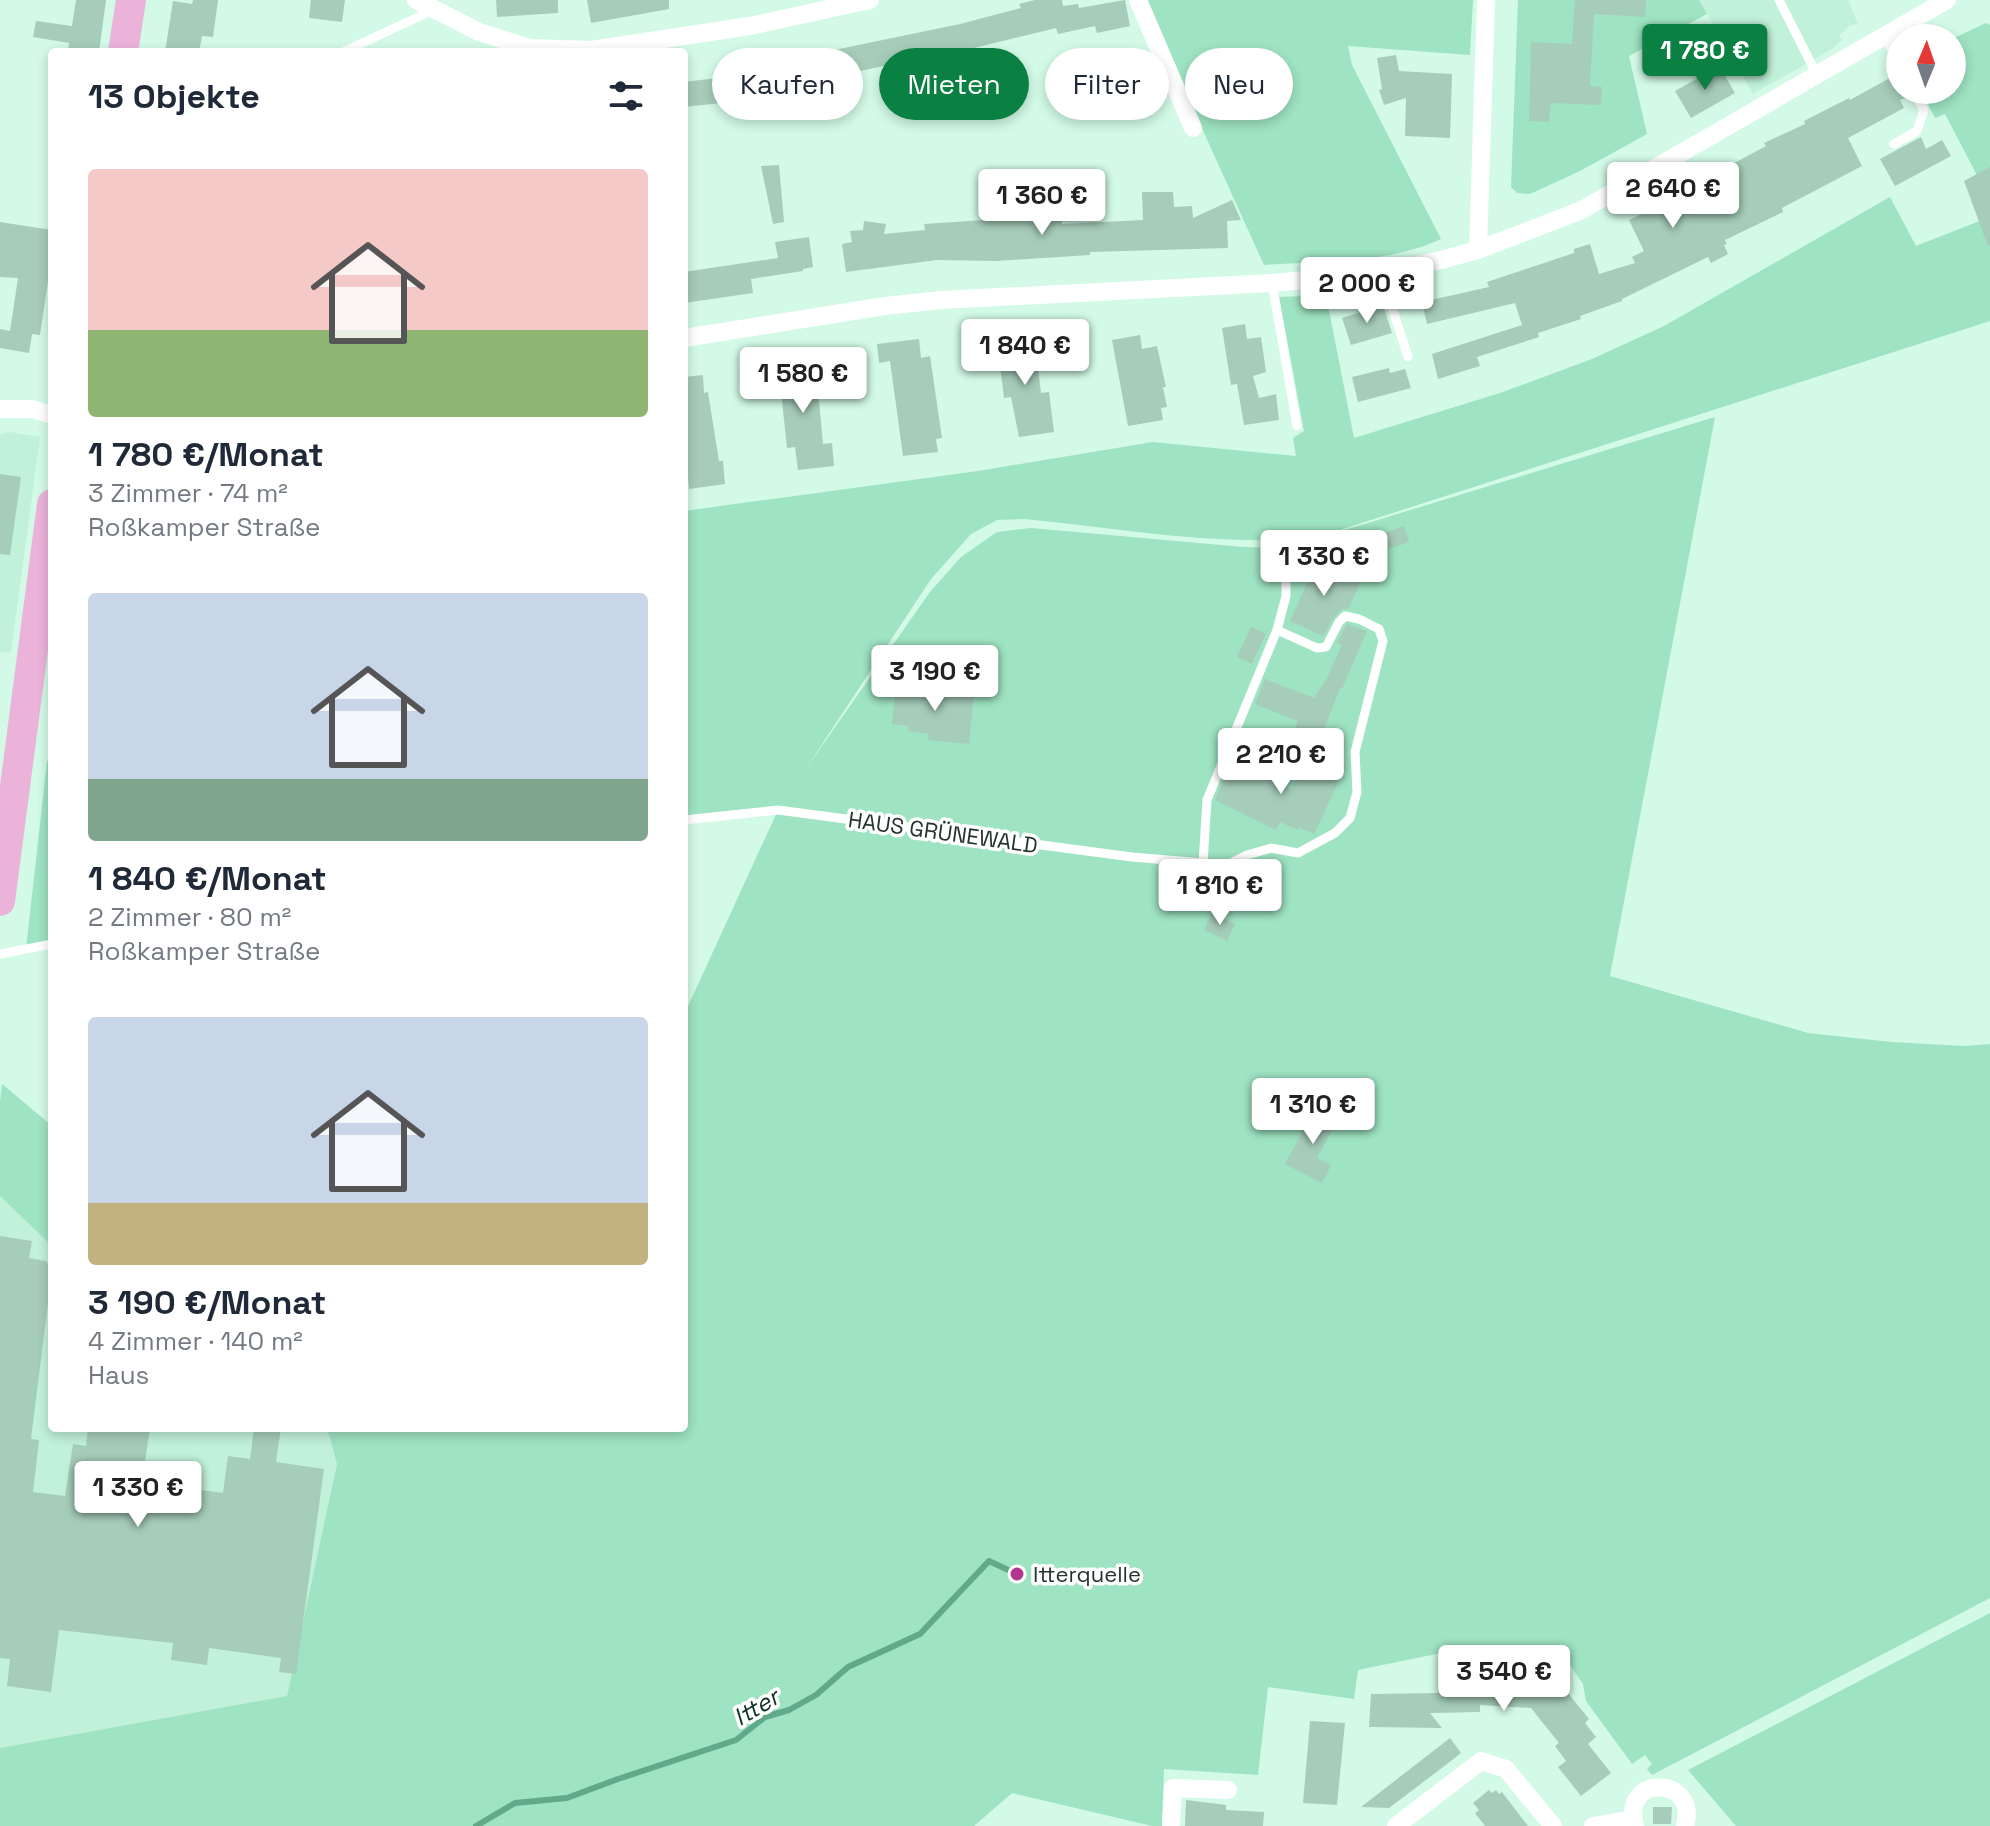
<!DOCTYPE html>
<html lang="de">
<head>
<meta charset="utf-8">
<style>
	:root { --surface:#fff; --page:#f2f2f3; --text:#1f2937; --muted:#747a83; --accent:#0b8043 }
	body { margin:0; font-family:"Space Grotesk",sans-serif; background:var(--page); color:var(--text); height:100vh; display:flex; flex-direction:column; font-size:30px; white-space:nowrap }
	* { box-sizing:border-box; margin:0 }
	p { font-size:26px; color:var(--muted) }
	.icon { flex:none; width:44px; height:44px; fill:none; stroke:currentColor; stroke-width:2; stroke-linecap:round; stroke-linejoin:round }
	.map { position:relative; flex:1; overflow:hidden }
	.side { position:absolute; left:48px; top:48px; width:640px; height:1384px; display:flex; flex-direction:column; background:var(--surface); border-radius:8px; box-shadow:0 4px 12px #0003 }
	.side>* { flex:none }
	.banner { position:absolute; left:712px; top:48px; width:760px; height:72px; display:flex; gap:16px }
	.needle { width:52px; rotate:2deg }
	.fabs { position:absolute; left:1886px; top:24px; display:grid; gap:16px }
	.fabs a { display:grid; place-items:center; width:80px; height:80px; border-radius:50%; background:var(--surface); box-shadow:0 4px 12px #0003; font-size:40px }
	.price { position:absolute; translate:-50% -68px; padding:0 18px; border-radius:8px; background:#fff; color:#222; font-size:26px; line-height:52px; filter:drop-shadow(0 2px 4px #0008) }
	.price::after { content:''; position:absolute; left:50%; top:48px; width:24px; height:18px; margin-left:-12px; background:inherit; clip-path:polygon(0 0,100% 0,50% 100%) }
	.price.selected { background:var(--accent); color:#fff }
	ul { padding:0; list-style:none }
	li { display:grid; align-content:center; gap:16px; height:424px; padding:0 40px }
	li span { display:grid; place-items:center; height:248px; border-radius:8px; color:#555 }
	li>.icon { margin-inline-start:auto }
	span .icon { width:144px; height:144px; fill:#fffc; stroke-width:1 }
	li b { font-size:34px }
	h2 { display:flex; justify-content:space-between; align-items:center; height:96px; padding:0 40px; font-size:34px }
	.chip { padding:0 28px; border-radius:36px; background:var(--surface); box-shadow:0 4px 12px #0003; font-size:28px; line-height:72px }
	.chip.selected { background:var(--accent); color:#fff }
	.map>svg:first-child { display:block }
	.built { fill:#c1f1d9 }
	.green { fill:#9ee3c2 }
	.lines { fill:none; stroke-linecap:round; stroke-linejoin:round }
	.stream { stroke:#61aa89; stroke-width:6 }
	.building { fill:#a6cdb9 }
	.service { stroke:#fff; stroke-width:9 }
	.minor { stroke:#fff; stroke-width:18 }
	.primary { stroke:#ecb3da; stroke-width:30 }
	.poi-dot { fill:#b0398f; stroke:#fff; stroke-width:3 }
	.labels { text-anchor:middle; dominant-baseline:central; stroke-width:7; stroke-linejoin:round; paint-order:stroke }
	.street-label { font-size:22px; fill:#24342c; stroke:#fff }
	.poi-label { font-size:22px; fill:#24342c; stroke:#fff; text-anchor:start }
	.water-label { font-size:24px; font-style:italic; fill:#103224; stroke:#fff }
</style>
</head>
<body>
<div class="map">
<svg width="1990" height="1826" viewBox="0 0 1990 1826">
	<rect width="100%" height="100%" fill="#d2fae6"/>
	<g class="built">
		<polygon points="1699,0 1848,0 1858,24 1850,25 1839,36 1842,40 1832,49 1753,94"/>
		<polygon points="10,432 40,437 11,653 0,652 0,434"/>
		<polygon points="0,1196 52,1246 52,1428 327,1428 337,1464 287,1696 0,1748"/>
	</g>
	<g class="green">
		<path d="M1146 0H1473L1470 55 1348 46 1352 65 1441 239C1387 264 1322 261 1264 265L1150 14Z"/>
		<polygon points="1518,0 1699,0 1707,14 1629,56 1647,134 1580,171 1530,194 1517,193 1511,187"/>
		<polygon points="1986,23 1990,25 1990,200 1945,114 1935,118 1921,90 1952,90 1952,39"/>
		<path d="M1890 197 1916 246 1990 217V321L1318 537C1227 548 1116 528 1025 519L997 520 971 534 931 579 805 770 930 592 961 557 997 532 1031 528 1243 547 1286 548 1715 417 1610 976 1808 1033 1891 1042 1964 1046 1990 1044V1598L1652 1775 1647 1769 1652 1764 1645 1755 1632 1764 1586 1701 1583 1684 1559 1649 1480 1645 1358 1670 1354 1699 1268 1687 1258 1775 1164 1769 1162 1826H1152L1012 1793 974 1826H0V1748L287 1696 337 1464 327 1428H684V1015L778 810 684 820V511L978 471 1153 442 1296 456 1293 438 1304 431 1279 297 1326 295 1354 438 1500 393 1592 359 1664 326Z"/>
		<polygon points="52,760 52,944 26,949 47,761"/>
		<polygon points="2,1084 52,1126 52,1246 0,1196 0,1102"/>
		<polygon points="1990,1613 1990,1826 1736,1826 1688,1770"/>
	</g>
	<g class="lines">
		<polyline class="stream" points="476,1826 515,1803 567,1798 618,1779 736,1740 765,1717 789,1710 816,1695 848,1667 920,1634 989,1561 1017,1574"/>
	</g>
	<g class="building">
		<polygon points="76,0 106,0 99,52 68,52 69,43 33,37 36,21 72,26"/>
		<polygon points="193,0 218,0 213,37 202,36 199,52 165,52 173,1 192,4"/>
		<polygon points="311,0 345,0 342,22 309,18"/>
		<polygon points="496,0 558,0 558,13 497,17"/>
		<polygon points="587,0 669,0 669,9 591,23"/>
		<polygon points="1035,0 1062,0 1063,6 1078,4 1079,8 1125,0 1130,26 1097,33 1095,26 1058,34 1056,28 962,51 964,55 943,60 942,54 816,80 810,55 960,24 1021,8 1019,4"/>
		<polygon points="1575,0 1646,0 1645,17 1594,14 1590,86 1602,87 1601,105 1551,103 1549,122 1529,121 1531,42 1572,44"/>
		<polygon points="1660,47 1670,64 1652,74 1643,57"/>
		<polygon points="1396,55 1399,71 1452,74 1450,138 1405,136 1406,98 1384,105 1379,90 1382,89 1377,58"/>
		<polygon points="1719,66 1735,93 1691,118 1675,91"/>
		<polygon points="808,67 812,87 787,92 788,96 684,107 684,82"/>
		<polygon points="1897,74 1900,90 1905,90 1908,97 1900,100 1904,108 1848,138 1862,166 1782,208 1783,212 1725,240 1727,244 1724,245 1728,254 1711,263 1708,257 1622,299 1622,301 1580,316 1581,319 1538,333 1539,337 1477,357 1480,366 1438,379 1432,354 1522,325 1515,303 1427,324 1422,302 1489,287 1487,282 1574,253 1574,249 1590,244 1599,274 1635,263 1632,257 1644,251 1629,220 1670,201 1669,198 1766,146 1764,143 1805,124 1804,121 1849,98 1850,100"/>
		<polygon points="1150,76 1156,102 1124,109 1119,83"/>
		<polygon points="1921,137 1926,149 1942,140 1951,156 1895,186 1880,159"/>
		<polygon points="779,165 784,222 773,224 761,166"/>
		<polygon points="1990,167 1990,246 1988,246 1964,181"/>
		<polygon points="1142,192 1173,192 1174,207 1192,206 1193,218 1232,200 1241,220 1227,221 1228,248 1090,252 1090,255 996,261 937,260 846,272 842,244 852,242 850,231 863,230 864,221 886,224 884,234 925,230 924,224 984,220 1062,219 1062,224 1143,220"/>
		<polygon points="0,222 52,230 52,254 40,335 32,334 29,353 0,348 0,329 10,331 18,278 0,277"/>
		<polygon points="809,237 813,267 803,269 803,271 751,279 753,293 684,303 684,272 778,258 775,242"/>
		<polygon points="1383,305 1392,333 1351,345 1342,318"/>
		<polygon points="1245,324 1247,339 1261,337 1266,372 1253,376 1259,398 1276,394 1279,420 1244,425 1237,384 1231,385 1222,328"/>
		<polygon points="1140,335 1142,349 1157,346 1166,387 1163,387 1167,407 1161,408 1163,420 1128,426 1112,340"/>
		<polygon points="1028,336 1030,351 1036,351 1041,393 1049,392 1054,432 1019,437 1011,397 1004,398 997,340"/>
		<polygon points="919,339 921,358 930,356 942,438 936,439 938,452 903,456 890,361 879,363 877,344"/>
		<polygon points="809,362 809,370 816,369 823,444 832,443 834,466 798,470 795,447 787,448 780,382 771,382 769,366"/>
		<polygon points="1389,368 1390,373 1405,369 1411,388 1358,402 1352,377"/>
		<polygon points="703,375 704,393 708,392 719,461 723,461 725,484 689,489 687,466 684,465 684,377"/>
		<polygon points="0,474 21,477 10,555 0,554"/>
		<polygon points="1404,526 1409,542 1380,552 1375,537"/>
		<polygon points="1317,561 1361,582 1348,609 1342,609 1334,617 1323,636 1290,621"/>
		<polygon points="1347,624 1367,631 1342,689 1340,688 1313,758 1287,749 1298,721 1255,704 1265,679 1314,698 1327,678 1342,645 1337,642"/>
		<polygon points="1251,627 1266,634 1252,664 1237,657"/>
		<polygon points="896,687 974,693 969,744 928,740 929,734 908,731 908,726 892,724"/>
		<polygon points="1307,756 1334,770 1332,773 1341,777 1314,834 1299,827 1298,830 1280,822 1276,830 1215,800 1230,765 1246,772 1247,768 1292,790"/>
		<polygon points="1212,913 1235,924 1227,941 1204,930"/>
		<polygon points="1316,1107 1338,1119 1317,1158 1331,1165 1322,1183 1285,1164"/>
		<polygon points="0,1236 32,1241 29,1258 46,1261 52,1271 31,1439 39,1440 33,1492 65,1496 73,1444 86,1446 88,1428 150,1428 142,1482 223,1493 228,1456 250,1459 254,1428 281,1428 276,1462 324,1469 296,1674 279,1672 281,1658 209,1648 207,1665 171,1660 173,1643 59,1630 51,1692 7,1686 10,1659 0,1658"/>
		<polygon points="1488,1667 1559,1671 1555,1677 1589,1719 1585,1723 1596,1737 1588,1744 1611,1773 1581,1796 1558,1767 1566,1761 1555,1746 1559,1743 1531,1708 1480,1705 1480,1712 1430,1713 1442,1728 1369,1727 1371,1694 1438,1693 1439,1676 1487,1676"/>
		<polygon points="1310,1721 1345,1723 1337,1805 1303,1803"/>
		<polygon points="1450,1738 1461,1753 1447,1764 1389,1808 1361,1807"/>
		<polygon points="1489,1790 1492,1793 1496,1790 1499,1794 1502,1792 1528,1826 1485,1826 1475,1813 1479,1810 1473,1803"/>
		<polygon points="1186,1800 1226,1805 1226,1810 1264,1812 1263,1826 1185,1826"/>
		<polygon points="1653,1807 1672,1807 1671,1824 1653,1824"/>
	</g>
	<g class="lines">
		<g class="service">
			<polyline points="1779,0 1817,75"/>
			<polyline points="1885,37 1900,65"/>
			<polyline points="343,52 433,10"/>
			<polyline points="1894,144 1917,131 1924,110 1913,90"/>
			<polyline points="1381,273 1408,357"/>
			<polyline points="1272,283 1297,426"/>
			<polyline points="684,820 778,810 1132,857 1227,865 1247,855 1271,848 1298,853 1335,833 1350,818 1357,792 1355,752 1383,641 1379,629 1359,619 1345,616 1339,622 1326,647 1317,648 1277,630"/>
			<polyline points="1203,863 1207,800 1277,630 1286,596 1286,548"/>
			<polyline points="0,954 52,944"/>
		</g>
		<g class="minor">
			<polyline points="416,0 479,32 530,48 591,50 750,26 870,0"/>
			<polyline points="1138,0 1193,128"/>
			<polyline points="1478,250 1486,0"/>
			<polyline points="684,338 885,306 941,300 1272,283 1381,273 1441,260 1478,250 1582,210 1947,0"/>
			<polyline points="0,409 32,409 52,415"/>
			<polyline points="1171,1826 1173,1788 1228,1790"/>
			<polyline points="1396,1826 1481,1761 1506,1769 1553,1826"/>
			<polyline points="1593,1826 1633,1819"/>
			<path d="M1635 1826C1620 1774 1699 1775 1685 1826"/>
		</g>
		<g class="primary">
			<polyline points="123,52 131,0"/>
			<polyline points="0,901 52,504"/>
		</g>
	</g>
	<circle class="poi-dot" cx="1017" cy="1574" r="8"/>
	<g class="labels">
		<g class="street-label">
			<text transform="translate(943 832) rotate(8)">HAUS GRÜNEWALD</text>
		</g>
		<g class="poi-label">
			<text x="1033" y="1574">Itterquelle</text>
		</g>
		<g class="water-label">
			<text transform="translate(756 1707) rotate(-31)">Itter</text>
		</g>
	</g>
</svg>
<div class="fabs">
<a><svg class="needle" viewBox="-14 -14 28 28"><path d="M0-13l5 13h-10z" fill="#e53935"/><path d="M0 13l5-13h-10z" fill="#747a83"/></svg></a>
</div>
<b class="price selected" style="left:1705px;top:92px">1 780 €</b>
<b class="price" style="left:1673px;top:230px">2 640 €</b>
<b class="price" style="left:1042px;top:237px">1 360 €</b>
<b class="price" style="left:1367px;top:325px">2 000 €</b>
<b class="price" style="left:1025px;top:387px">1 840 €</b>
<b class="price" style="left:803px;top:415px">1 580 €</b>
<b class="price" style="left:1324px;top:598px">1 330 €</b>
<b class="price" style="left:935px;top:713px">3 190 €</b>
<b class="price" style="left:1281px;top:796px">2 210 €</b>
<b class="price" style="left:1220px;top:927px">1 810 €</b>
<b class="price" style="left:1313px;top:1146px">1 310 €</b>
<b class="price" style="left:138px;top:1529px">1 330 €</b>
<b class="price" style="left:1504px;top:1713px">3 540 €</b>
<div class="banner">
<a class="chip">Kaufen</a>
<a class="chip selected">Mieten</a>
<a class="chip">Filter</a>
<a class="chip">Neu</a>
</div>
<section class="side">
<h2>13 Objekte<svg class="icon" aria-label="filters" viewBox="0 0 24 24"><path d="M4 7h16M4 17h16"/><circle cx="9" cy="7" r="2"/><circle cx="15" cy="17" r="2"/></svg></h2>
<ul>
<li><span style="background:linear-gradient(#f6c9c9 65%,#8fb573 0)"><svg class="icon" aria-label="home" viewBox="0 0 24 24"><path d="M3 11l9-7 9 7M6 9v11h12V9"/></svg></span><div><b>1 780 €/Monat</b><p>3 Zimmer · 74 m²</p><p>Roßkamper Straße</p></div></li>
<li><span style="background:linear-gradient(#c9d6e8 75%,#7fa58c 0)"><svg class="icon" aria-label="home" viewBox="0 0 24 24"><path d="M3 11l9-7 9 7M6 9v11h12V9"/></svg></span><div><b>1 840 €/Monat</b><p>2 Zimmer · 80 m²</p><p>Roßkamper Straße</p></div></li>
<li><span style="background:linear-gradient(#c9d6e8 75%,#c2b280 0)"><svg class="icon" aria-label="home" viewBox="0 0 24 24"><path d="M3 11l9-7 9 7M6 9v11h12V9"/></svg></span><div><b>3 190 €/Monat</b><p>4 Zimmer · 140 m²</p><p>Haus</p></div></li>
</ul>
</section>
</div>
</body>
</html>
